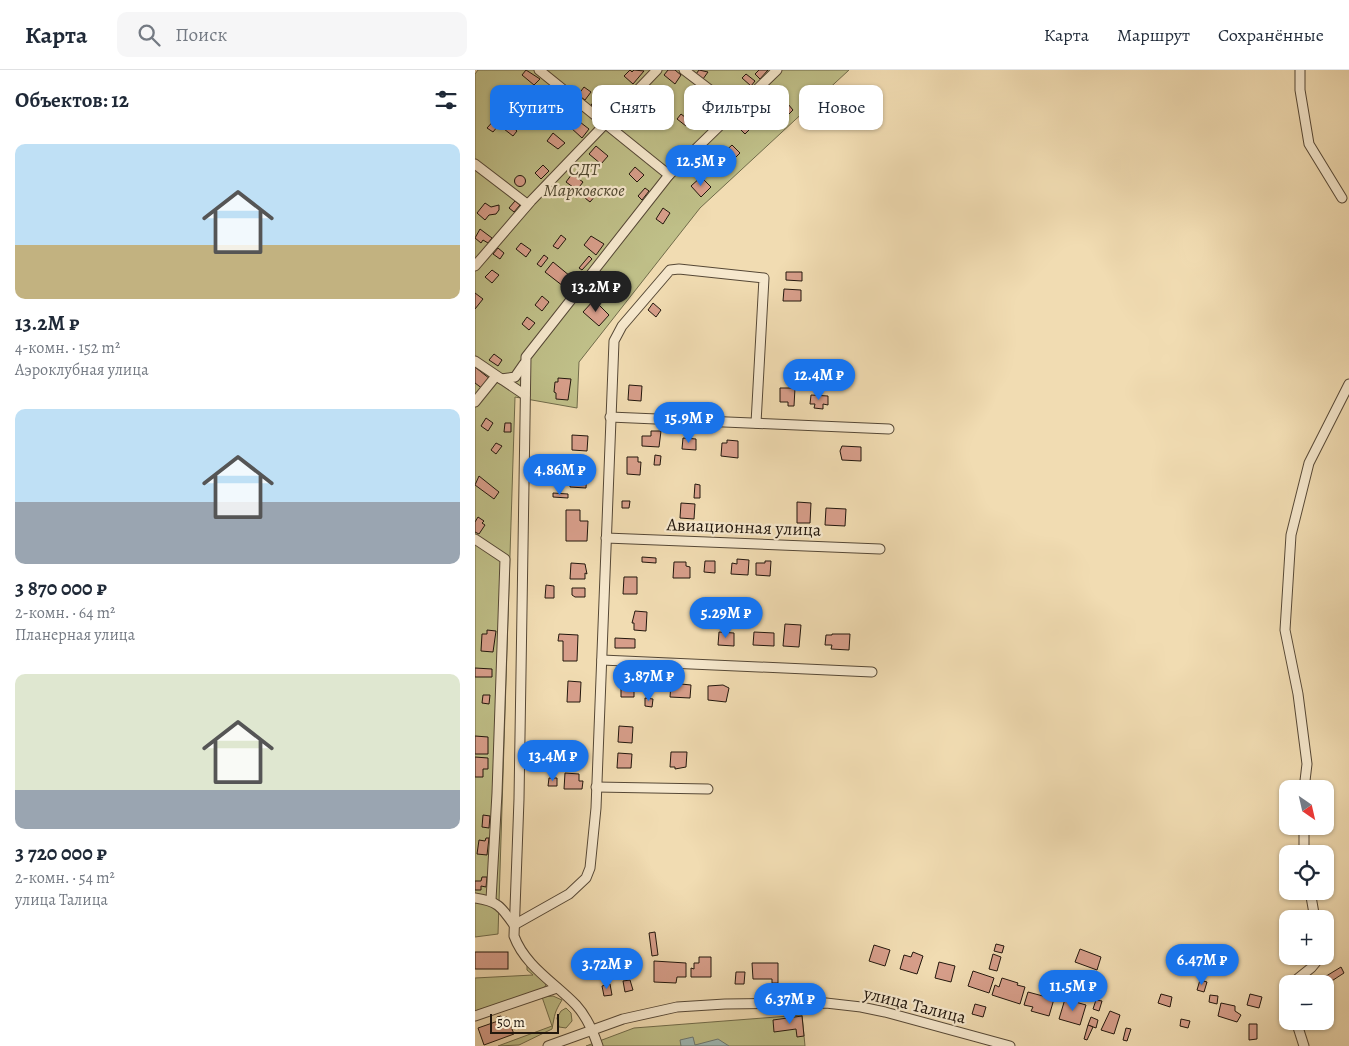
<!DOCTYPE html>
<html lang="ru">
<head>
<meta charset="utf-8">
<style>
	:root { --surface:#fff; --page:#f6f6f7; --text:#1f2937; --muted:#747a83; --line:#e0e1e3; --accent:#1a73e8 }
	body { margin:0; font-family:Alegreya,serif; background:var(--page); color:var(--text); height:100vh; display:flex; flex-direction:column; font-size:19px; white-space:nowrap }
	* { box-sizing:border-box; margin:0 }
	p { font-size:16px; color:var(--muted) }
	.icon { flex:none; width:28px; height:28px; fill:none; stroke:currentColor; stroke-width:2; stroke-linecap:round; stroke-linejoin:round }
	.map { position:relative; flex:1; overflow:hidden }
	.side { display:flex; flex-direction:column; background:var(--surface); width:475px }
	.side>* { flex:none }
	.guide { position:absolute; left:15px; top:15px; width:475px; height:45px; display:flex; gap:10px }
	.needle { width:32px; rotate:146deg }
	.tools { position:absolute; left:804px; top:710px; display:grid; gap:10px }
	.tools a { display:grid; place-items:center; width:55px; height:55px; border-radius:10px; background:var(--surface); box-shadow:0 1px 4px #0004; font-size:25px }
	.scale { position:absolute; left:15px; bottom:12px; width:69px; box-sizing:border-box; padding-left:5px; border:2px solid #22170d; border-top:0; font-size:14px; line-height:18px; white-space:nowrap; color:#22170d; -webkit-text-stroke:4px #f6e8cd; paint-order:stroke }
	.price { position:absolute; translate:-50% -42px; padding:0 11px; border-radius:18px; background:var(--accent); color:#fff; font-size:16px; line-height:32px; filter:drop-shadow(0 1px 2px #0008) }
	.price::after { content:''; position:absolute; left:50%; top:30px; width:15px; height:11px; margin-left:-8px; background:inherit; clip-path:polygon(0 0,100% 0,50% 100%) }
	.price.on { background:#222; color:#fff }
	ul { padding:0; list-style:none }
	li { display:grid; align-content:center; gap:10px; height:265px; padding:0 15px }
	li span { display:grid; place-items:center; height:155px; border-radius:10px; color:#555 }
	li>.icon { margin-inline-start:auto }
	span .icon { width:90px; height:90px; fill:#fffc; stroke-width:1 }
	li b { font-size:21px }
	h2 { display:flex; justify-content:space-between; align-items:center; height:60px; padding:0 15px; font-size:21px }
	.chip { padding:0 18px; border-radius:10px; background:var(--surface); box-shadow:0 1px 4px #0004; font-size:18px; line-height:45px }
	.chip.on { background:var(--accent); color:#fff }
	header { display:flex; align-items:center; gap:30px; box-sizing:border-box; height:70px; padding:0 25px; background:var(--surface); border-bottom:1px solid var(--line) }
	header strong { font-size:24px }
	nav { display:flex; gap:28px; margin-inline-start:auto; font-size:18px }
	.search { width:350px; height:45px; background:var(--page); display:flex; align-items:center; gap:12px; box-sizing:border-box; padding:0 18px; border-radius:10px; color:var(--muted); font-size:19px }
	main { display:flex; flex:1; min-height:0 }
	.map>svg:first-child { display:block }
	.green { fill:#bfbf88; stroke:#706b4a }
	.water { fill:#9eb9b6; stroke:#6c7872 }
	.building { fill:#d79e8a; stroke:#22170d }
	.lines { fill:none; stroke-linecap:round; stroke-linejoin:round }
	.minor-casing { stroke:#564836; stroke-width:11 }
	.minor { stroke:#f6e8cd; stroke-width:9 }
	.labels { text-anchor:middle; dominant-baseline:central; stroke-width:4.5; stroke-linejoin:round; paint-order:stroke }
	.park-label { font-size:18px; font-style:italic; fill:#514932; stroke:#f6e8cd }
	.street-label { font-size:18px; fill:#22170d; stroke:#f6e8cd }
</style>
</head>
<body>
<header>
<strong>Карта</strong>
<div class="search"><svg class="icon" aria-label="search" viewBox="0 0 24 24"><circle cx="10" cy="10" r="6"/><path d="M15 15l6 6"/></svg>Поиск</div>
<nav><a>Карта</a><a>Маршрут</a><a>Сохранённые</a></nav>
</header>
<main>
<section class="side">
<h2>Объектов: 12<svg class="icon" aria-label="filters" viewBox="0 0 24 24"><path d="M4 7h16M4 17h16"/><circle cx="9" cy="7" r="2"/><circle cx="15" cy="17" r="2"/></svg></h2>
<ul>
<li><span style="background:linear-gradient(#bfe0f5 65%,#c2b280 0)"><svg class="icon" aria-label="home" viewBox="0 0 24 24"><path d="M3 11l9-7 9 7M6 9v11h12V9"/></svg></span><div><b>13.2M ₽</b><p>4-комн. · 152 m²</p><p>Аэроклубная улица</p></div></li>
<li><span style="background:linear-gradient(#bfe0f5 60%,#9aa5b1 0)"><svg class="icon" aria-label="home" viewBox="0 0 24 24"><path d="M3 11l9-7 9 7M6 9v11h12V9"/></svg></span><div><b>3 870 000 ₽</b><p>2-комн. · 64 m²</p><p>Планерная улица</p></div></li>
<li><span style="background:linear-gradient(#dfe7d0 75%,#9aa5b1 0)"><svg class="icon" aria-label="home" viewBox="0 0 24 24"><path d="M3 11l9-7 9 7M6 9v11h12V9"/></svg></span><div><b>3 720 000 ₽</b><p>2-комн. · 54 m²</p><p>улица Талица</p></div></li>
</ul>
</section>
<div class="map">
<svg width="874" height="976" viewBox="0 0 874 976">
	<rect width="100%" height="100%" fill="#f1dcb2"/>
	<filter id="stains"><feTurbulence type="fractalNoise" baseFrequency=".004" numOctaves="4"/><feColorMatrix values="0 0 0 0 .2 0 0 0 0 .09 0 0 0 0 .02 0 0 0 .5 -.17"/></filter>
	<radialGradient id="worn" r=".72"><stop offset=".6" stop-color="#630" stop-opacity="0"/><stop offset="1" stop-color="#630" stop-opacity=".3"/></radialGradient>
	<g class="green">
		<polygon points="3,0 374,0 225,138 104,292 102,338 40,327 23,864 0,867 0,4"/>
		<polygon points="52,896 70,912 71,915 67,920 0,941 0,908 58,905 52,900"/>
		<path d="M78 926 87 930C79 943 80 944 77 959L44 975 23 976 77 956 67 927Z"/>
		<polygon points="91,938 96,943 97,951 91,958 84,957 82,948 86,941"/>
		<polygon points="327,945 330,976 111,976 159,958"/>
	</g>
	<polygon class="water" points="218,967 220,975 243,969 254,976 206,976 205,970"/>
	<g class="building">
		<polygon points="51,0 65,9 59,15 47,5"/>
		<polygon points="155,0 157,2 159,0 169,1 158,14 149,6"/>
		<polygon points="193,0 200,0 206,5 200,14 189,5"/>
		<polygon points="224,0 233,2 228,9 221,4"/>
		<polygon points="284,0 293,0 285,9 280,4"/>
		<polygon points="271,4 280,11 276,16 267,8"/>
		<polygon points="109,17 116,22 110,30 103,25"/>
		<polygon points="299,18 306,25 299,31 293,24"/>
		<polygon points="226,20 233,25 227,32 221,27"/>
		<polygon points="88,23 98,32 92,40 81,31"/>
		<polygon points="122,28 131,35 126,43 116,35"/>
		<polygon points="187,28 196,35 192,39 184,32"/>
		<polygon points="308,28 318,40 312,46 301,33"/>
		<polygon points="22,29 29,35 25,41 17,35"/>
		<polygon points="165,34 171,39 165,48 158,42"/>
		<polygon points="206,44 215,51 211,56 202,49"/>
		<polygon points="22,47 27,51 18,62 12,58"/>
		<polygon points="101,49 114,59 107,68 95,57"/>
		<polygon points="267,51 275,59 270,64 262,56"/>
		<polygon points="34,54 42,61 38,66 29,59"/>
		<polygon points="78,63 90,73 83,79 72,71"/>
		<polygon points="257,75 265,83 253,95 244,87"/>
		<polygon points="121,76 133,86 126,94 114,84"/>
		<polygon points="68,95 74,101 66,109 60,103"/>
		<polygon points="160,97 169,105 162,112 154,104"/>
		<polygon points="97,104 108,112 102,120 91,112"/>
		<circle cx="45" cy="111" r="5.5"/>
		<polygon points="226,107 236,117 226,127 216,116"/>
		<polygon points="170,118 174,121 167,130 163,126"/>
		<polygon points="117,121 121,125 115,132 110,128"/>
		<polygon points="40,131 45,135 39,142 34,138"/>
		<polygon points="10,133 16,137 24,135 24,140 21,144 14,145 10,150 2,143"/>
		<polygon points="188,138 195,143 188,154 181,149"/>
		<polygon points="5,159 17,168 13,173 8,170 6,173 0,168"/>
		<polygon points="86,165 91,169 83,179 78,176"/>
		<polygon points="116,166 129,174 121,185 109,175"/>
		<polygon points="46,173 56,180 51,187 41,179"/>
		<polygon points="23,178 29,183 25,189 18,184"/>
		<polygon points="69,185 73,188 66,197 62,194"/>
		<polygon points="114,186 117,189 107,200 104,198"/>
		<polygon points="78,192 95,206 88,216 70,202"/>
		<polygon points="17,200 24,205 17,213 10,207"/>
		<polygon points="311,202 327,202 327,211 311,210"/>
		<polygon points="309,219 326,220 326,231 308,231"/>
		<polygon points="0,223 8,229 0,239"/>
		<polygon points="67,226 74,232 67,241 60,235"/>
		<polygon points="119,230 134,245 124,256 108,242"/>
		<polygon points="178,233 186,240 181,247 173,240"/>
		<polygon points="52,247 60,253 54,260 47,254"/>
		<polygon points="19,284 27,290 23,296 14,290"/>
		<polygon points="0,297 15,309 8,319 0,313"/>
		<polygon points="83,308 96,309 93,330 81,329 81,323 79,322 80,312 83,312"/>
		<polygon points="154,315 167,316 166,331 153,330"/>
		<polygon points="305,318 320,318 319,336 313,336 313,332 305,332"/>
		<polygon points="336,325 353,326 353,335 348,334 348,339 339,338 340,334 335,334"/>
		<polygon points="11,348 18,353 13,361 6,356"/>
		<polygon points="30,353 36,353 36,362 29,362"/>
		<polygon points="176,361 186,361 184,377 167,376 167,366 176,366"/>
		<polygon points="97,365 113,366 112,381 97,380"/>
		<polygon points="208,368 221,369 221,380 207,379"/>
		<polygon points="252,370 263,371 263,388 246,386 247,373 252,373"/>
		<polygon points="21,373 27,376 21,384 16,380"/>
		<polygon points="367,376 386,377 386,391 367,390 365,381"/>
		<polygon points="180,385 186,386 185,395 179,395"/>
		<polygon points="152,387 163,387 163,392 166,392 165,405 152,404"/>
		<polygon points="96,397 112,398 111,418 95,417"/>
		<polygon points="4,406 24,422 19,429 0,415"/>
		<polygon points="220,414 225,415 225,428 219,428"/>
		<polygon points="78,423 93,424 93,428 78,427"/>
		<polygon points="147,431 155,431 154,438 147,438"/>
		<polygon points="322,432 336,433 335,453 322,453"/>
		<polygon points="206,433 220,434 219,449 205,448"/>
		<polygon points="351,438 371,439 370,456 350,455"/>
		<polygon points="91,440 105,440 105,451 113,451 112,471 91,471"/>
		<polygon points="3,447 9,451 7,453 10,455 4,464 0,462 0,452"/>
		<polygon points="167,487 181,488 181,493 167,492"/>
		<polygon points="262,489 274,490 273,505 256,504 257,493 262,494"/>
		<polygon points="230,491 240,491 240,503 229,502"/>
		<polygon points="290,491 296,491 295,506 281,505 281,493 290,493"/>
		<polygon points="199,492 211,492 211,496 215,497 215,508 198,508"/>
		<polygon points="96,493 110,494 112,504 110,503 110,509 95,509"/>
		<polygon points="149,507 162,507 162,524 148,524"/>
		<polygon points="71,515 79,516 79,528 70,528"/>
		<polygon points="97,518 110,518 110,527 100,527 97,525"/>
		<polygon points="160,541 172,542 171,561 159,560 159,553 157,553"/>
		<polygon points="310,554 326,555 324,577 308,576"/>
		<polygon points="12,560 21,561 18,582 6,581 7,564 12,564"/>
		<polygon points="244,562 259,563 259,576 243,575"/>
		<polygon points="279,562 299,563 299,576 278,575"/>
		<polygon points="84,564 103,565 102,591 88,591 88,571 83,571"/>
		<polygon points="357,564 375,564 374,580 356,579 357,575 350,575 351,565 357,565"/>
		<polygon points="140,568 160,569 160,578 140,578"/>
		<polygon points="0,598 17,599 17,607 0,607"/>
		<polygon points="146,608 159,609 159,627 146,627"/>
		<polygon points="93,611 106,612 105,632 92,632"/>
		<polygon points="196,613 216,615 215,628 195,627"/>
		<polygon points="248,615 254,618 251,632 233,630 233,616"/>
		<polygon points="8,625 15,625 14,634 7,633"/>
		<polygon points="170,628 178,629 177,637 170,636"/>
		<polygon points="144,656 158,657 157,673 143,672"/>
		<polygon points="0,666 13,667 13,684 0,684"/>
		<polygon points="196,682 212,682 211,697 200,699 200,697 195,697"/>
		<polygon points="143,683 157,684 156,698 142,698"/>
		<polygon points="0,687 13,688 13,699 8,699 8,707 0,707"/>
		<polygon points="90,703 104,704 104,711 108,711 107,719 89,719"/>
		<polygon points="74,708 82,708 82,716 73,716"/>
		<polygon points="8,745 15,746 14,758 7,757"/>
		<polygon points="11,768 14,768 12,785 2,784 4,770 10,771"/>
		<polygon points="7,807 12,807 11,817 6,816 6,820 0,820 0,811 6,811"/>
		<polygon points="180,862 183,885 177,886 174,863"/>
		<polygon points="521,874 529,876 527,883 519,881"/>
		<polygon points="399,875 415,880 410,896 394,891"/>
		<polygon points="605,879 626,887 622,900 600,892"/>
		<rect x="0" y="882" width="33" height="17"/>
		<polygon points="438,882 448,886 442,904 425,899 429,885 436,887"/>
		<polygon points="518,884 526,887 522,901 514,899"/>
		<polygon points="224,887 236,887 236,907 216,907 216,898 219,899 219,893 224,893"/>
		<polygon points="179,891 211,893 211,907 202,907 201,913 179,912"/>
		<polygon points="464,892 480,896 476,912 460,908"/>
		<polygon points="277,893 303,893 303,913 297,913 297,909 278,909"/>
		<polygon points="866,897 869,903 852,914 848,908"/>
		<polygon points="498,901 519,908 514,923 493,916"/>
		<polygon points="261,902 270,902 269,914 260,914"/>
		<polygon points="586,906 592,908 588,918 583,917"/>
		<polygon points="527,908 543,913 542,915 550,917 545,934 517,925 520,915 524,917"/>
		<polygon points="155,910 158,920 150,922 148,911"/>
		<polygon points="725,910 732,912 729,922 722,920"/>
		<polygon points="135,914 137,925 129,926 127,916"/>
		<polygon points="553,922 579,929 574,946 556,941 558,937 549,935"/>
		<polygon points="686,924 697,927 695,937 683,933"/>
		<polygon points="775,924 787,927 784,938 772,935"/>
		<polygon points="735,925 743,926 742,934 734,932"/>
		<polygon points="590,929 611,935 605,955 584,949"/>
		<polygon points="621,930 627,931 624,941 618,939"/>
		<polygon points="746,933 760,936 760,941 766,945 762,952 743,946"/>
		<polygon points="500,934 511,937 508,947 497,944"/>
		<polygon points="635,941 645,945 639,964 626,960"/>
		<polygon points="26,946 28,949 32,947 39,964 9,975 3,958 23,951 22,947"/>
		<polygon points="327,946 329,966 322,967 321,959 299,962 298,950"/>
		<polygon points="616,947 623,950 621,958 613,955"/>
		<polygon points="706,949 715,951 713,958 705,956"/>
		<polygon points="774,954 782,954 782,969 774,970"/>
		<polygon points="613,955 618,957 612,970 609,969"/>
		<polygon points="651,958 656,959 652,971 648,970"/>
	</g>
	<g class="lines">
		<g class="minor-casing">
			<g id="minor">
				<polyline points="64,0 194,105"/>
				<polyline points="209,0 260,39"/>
				<polyline points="825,0 825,20 834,74 867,128"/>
				<polyline points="0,94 52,134"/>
				<polyline points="0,196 56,131 182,0"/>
				<polyline points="0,291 50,325"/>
				<polyline points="26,309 40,307 49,294"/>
				<polyline points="0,332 21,306"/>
				<polyline points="135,347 414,359"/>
				<polyline points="131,468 405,479"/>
				<polyline points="0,469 30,489 22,723 16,830"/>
				<polyline points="127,590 397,602"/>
				<polyline points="121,717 233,719"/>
				<polyline points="829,719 832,694 823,624 810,560 816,465 834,393 874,314"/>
				<polyline points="829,756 829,784"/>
				<polyline points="835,821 840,849"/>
				<path d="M0 828C22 831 26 836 39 855L94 824 111 808 115 798 121 738 139 271 147 256 195 200 204 199 289 208 281 353"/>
				<polyline points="816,914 836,898 846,886"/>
				<polyline points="0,946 82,918"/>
				<polyline points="821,951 829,976"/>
				<polyline points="73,976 148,949 202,937 250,934 351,933 386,937 410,942 535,976"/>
				<path d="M123 976C118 961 112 947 101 935 80 913 50 896 39 866L44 729 51 287 194 105 302 0"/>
			</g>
		</g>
		<use href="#minor" class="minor"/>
	</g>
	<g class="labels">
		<g class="park-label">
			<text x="109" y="99">СДТ<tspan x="109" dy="21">Марковское</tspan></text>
		</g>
		<g class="street-label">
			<text transform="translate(269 457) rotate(2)">Авиационная улица</text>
			<text transform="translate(440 935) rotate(14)">улица Талица</text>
		</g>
	</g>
	<rect width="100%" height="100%" filter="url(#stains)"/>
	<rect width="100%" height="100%" fill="url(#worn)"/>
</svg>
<div class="tools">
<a><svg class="needle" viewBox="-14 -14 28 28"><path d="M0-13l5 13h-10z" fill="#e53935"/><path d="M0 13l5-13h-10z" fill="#747a83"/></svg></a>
<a><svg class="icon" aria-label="locate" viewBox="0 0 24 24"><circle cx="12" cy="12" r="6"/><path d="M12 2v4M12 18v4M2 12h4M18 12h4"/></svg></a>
<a>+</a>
<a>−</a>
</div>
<div class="scale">50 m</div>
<b class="price" style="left:226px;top:117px">12.5M ₽</b>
<b class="price on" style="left:121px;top:243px">13.2M ₽</b>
<b class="price" style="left:344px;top:331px">12.4M ₽</b>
<b class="price" style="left:214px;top:374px">15.9M ₽</b>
<b class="price" style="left:85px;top:426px">4.86M ₽</b>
<b class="price" style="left:251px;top:569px">5.29M ₽</b>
<b class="price" style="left:174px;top:632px">3.87M ₽</b>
<b class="price" style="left:78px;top:712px">13.4M ₽</b>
<b class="price" style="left:727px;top:916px">6.47M ₽</b>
<b class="price" style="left:132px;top:920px">3.72M ₽</b>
<b class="price" style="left:598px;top:942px">11.5M ₽</b>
<b class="price" style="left:315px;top:955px">6.37M ₽</b>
<div class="guide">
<a class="chip on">Купить</a>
<a class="chip">Снять</a>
<a class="chip">Фильтры</a>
<a class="chip">Новое</a>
</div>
</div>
</main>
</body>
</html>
